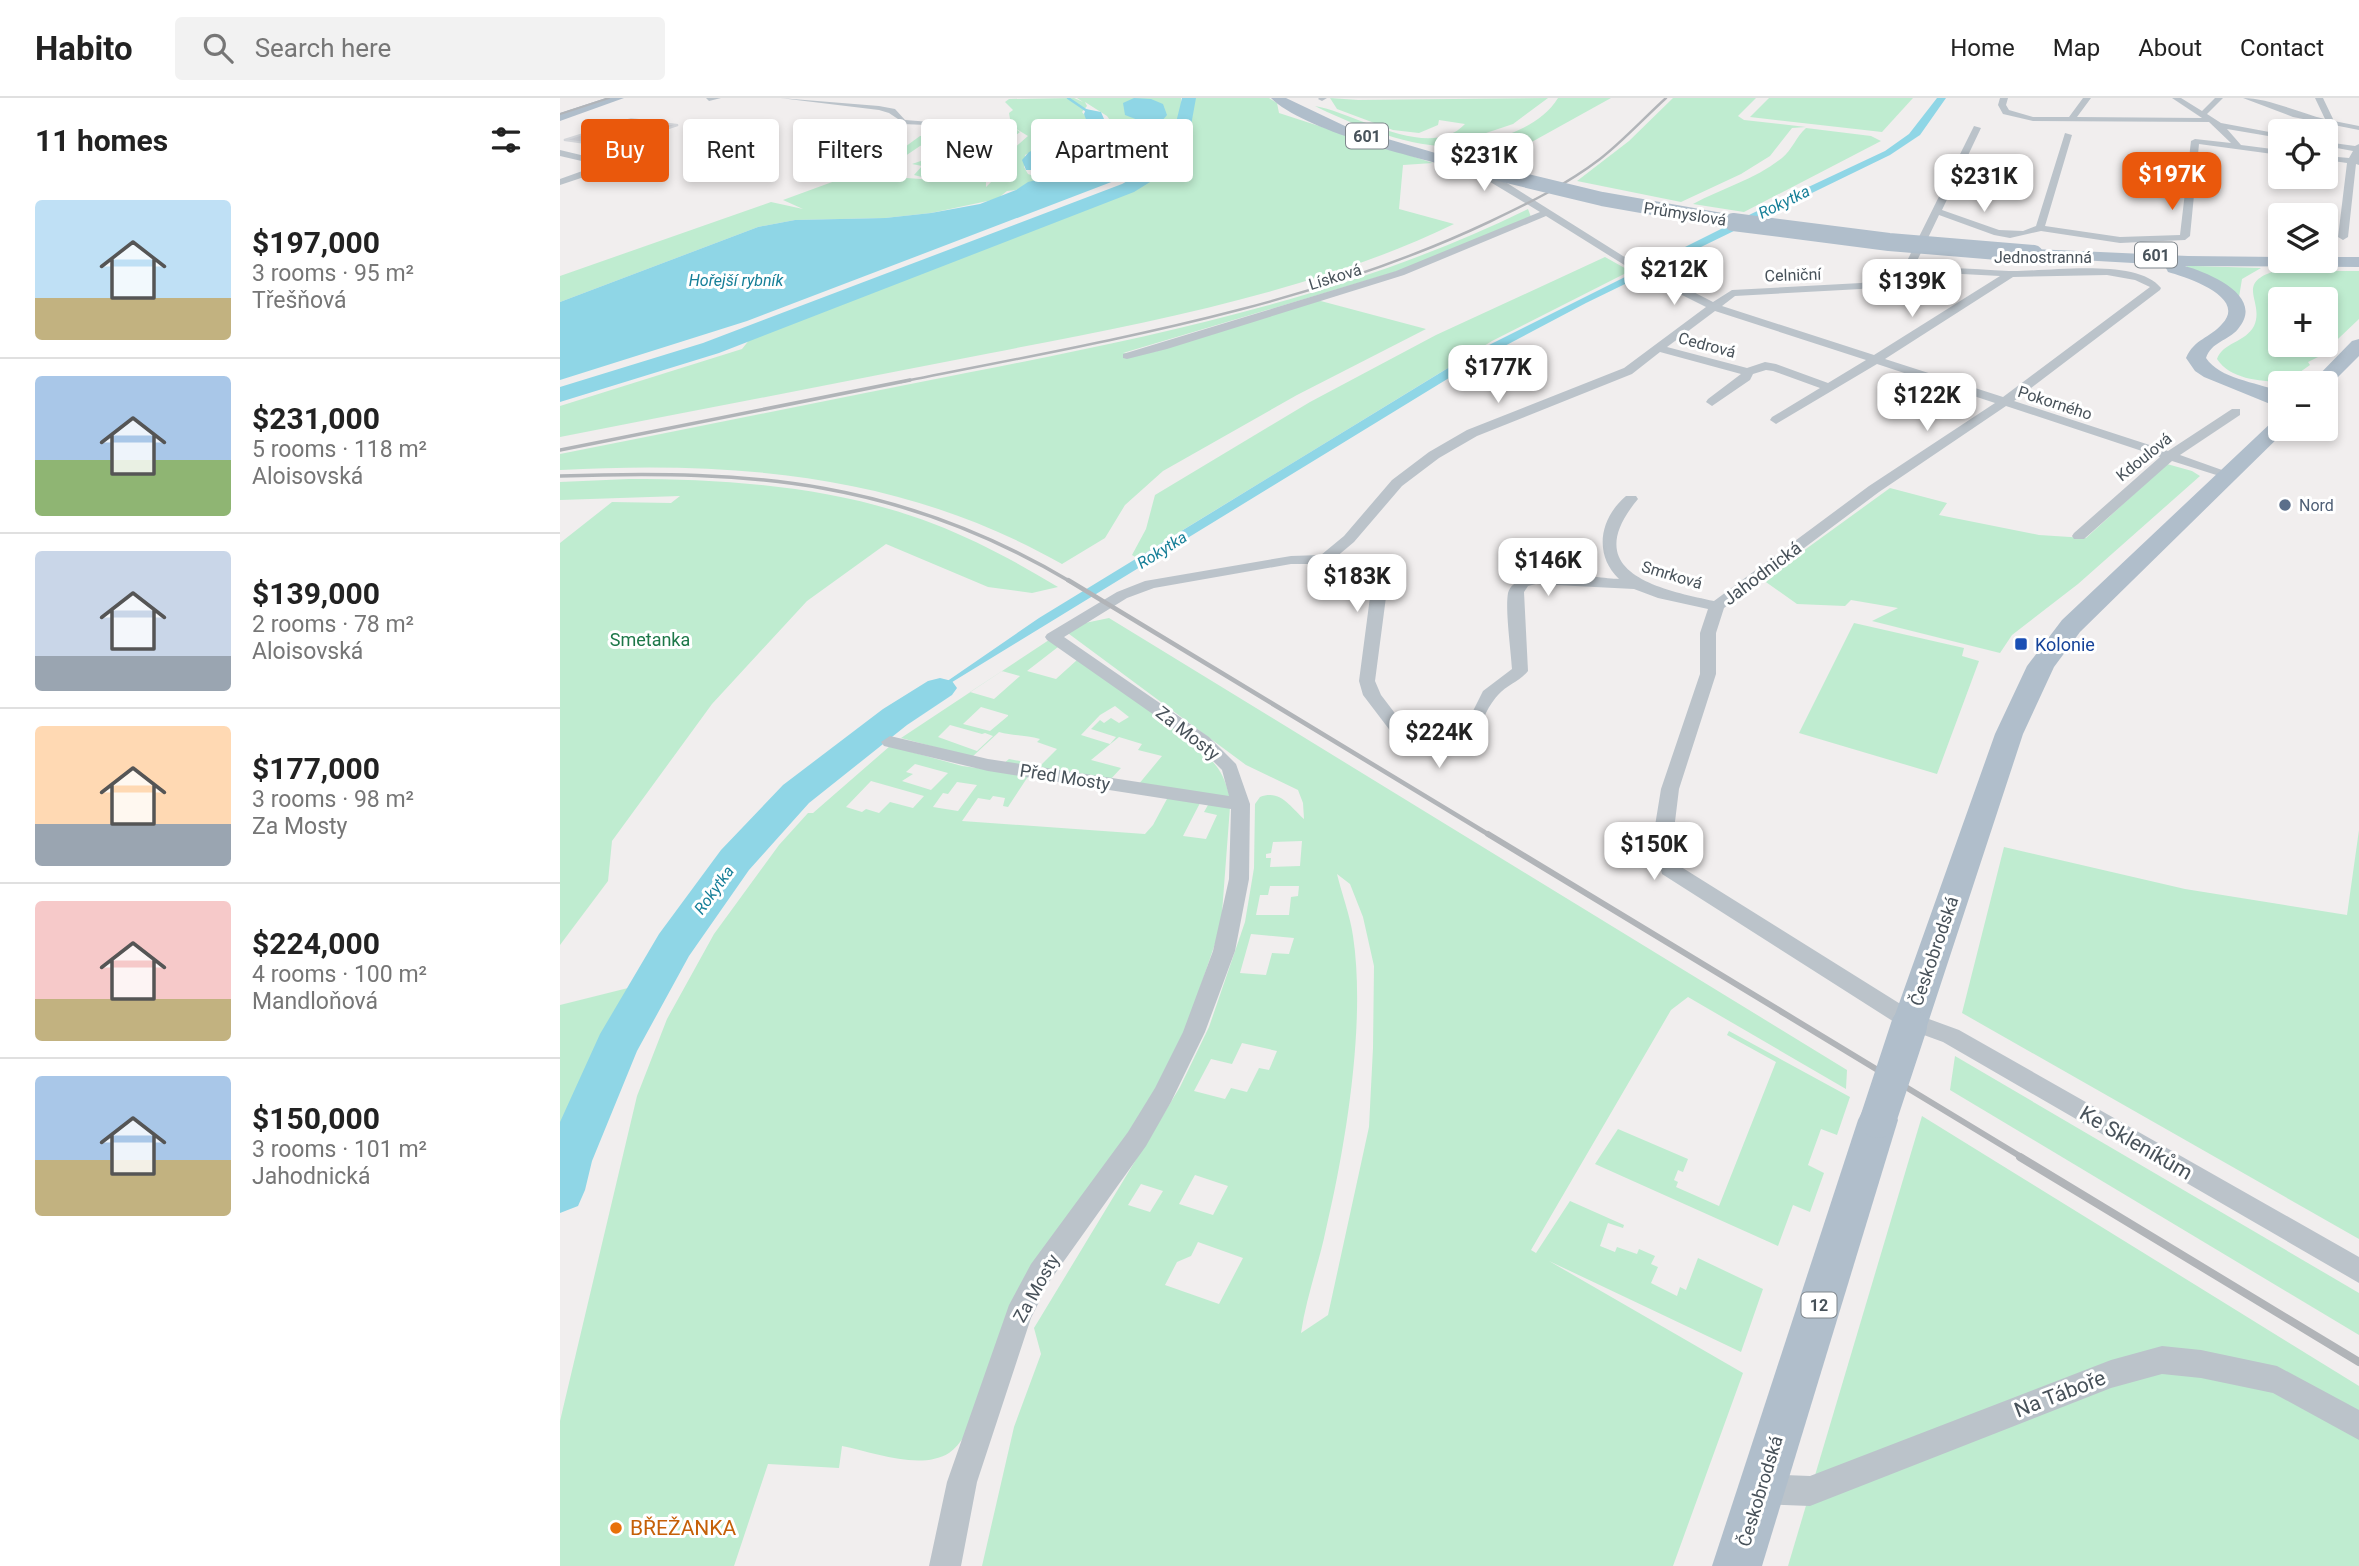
<!DOCTYPE html>
<html lang="en">
<head>
<meta charset="utf-8">
<style>
	:root { --surface:#fff; --page:#f2f2f2; --text:#222; --muted:#767676; --line:#e0e0e0; --accent:#ea580c }
	body { margin:0; font-family:Roboto,sans-serif; background:var(--page); color:var(--text); height:100vh; display:flex; flex-direction:column; font-size:26px; white-space:nowrap }
	* { box-sizing:border-box; margin:0 }
	p { font-size:23px; color:var(--muted) }
	.icon { flex:none; width:38px; height:38px; fill:none; stroke:currentColor; stroke-width:2; stroke-linecap:round; stroke-linejoin:round }
	.map { position:relative; flex:1; overflow:hidden }
	.panel { display:flex; flex-direction:column; background:var(--surface); width:560px }
	.panel>* { flex:none }
	.top-card { position:absolute; left:21px; top:21px; width:665px; height:63px; display:flex; gap:14px }
	.tools { position:absolute; left:1708px; top:21px; display:grid; gap:14px }
	.tools a { display:grid; place-items:center; width:70px; height:70px; border-radius:7px; background:var(--surface); box-shadow:0 4px 10px #0003; font-size:35px }
	.price { position:absolute; translate:-50% -60px; padding:0 16px; border-radius:14px; background:#fff; color:#222; font-size:23px; line-height:46px; filter:drop-shadow(0 2px 4px #0008) }
	.price::after { content:''; position:absolute; left:50%; top:42px; width:21px; height:16px; margin-left:-10px; background:inherit; clip-path:polygon(0 0,100% 0,50% 100%) }
	.price.current { background:var(--accent); color:#fff }
	ul { padding:0; list-style:none }
	li { display:flex; align-items:center; gap:21px; height:175px; padding:0 35px }
	li+li { border-top:2px solid var(--line) }
	li span { display:grid; place-items:center; flex:none; width:196px; height:140px; border-radius:7px; color:#555 }
	li>.icon { margin-inline-start:auto }
	span .icon { width:84px; height:84px; fill:#fffc; stroke-width:1 }
	li b { font-size:30px }
	h2 { display:flex; justify-content:space-between; align-items:center; height:84px; padding:0 35px; font-size:30px }
	.chip { padding:0 24px; border-radius:7px; background:var(--surface); box-shadow:0 4px 10px #0003; font-size:24px; line-height:63px }
	.chip.current { background:var(--accent); color:#fff }
	header { display:flex; align-items:center; gap:42px; box-sizing:border-box; height:98px; padding:0 35px; background:var(--surface); border-bottom:2px solid var(--line) }
	header strong { font-size:33px }
	nav { display:flex; gap:38px; margin-inline-start:auto; font-size:24px }
	.search { width:490px; height:63px; background:var(--page); display:flex; align-items:center; gap:18px; box-sizing:border-box; padding:0 24px; border-radius:7px; color:var(--muted); font-size:26px }
	main { display:flex; flex:1; min-height:0 }
	.map>svg:first-child { display:block }
	.green { fill:#bfecd0; fill-rule:evenodd }
	.water { fill:#8fd6e6 }
	.lines { fill:none; stroke-linecap:round; stroke-linejoin:round }
	.stream { stroke:#8fd6e6; stroke-width:2.5 }
	.river { fill:#8fd6e6; fill-rule:evenodd }
	.building { fill:#c9cbd1; stroke:#d3d5d9; stroke-width:2 }
	.street { fill:#bbc3ca; fill-rule:evenodd }
	.primary { fill:#b0becb; fill-rule:evenodd }
	.tram { stroke:#b1b4b8; stroke-width:2 }
	.rail-far4 { stroke:#b1b4b8; stroke-width:2.5 }
	.rail-far3 { stroke:#b1b4b8; stroke-width:3.5 }
	.rail-far2 { stroke:#b1b4b8; stroke-width:4.5 }
	.rail-far1 { stroke:#b1b4b8; stroke-width:6 }
	.rail { stroke:#b1b4b8; stroke-width:8 }
	.primary-bridge-far2 { stroke:#b0becb; stroke-width:14 }
	.primary-bridge-far1 { stroke:#b0becb; stroke-width:18 }
	.primary-bridge { stroke:#b0becb; stroke-width:36 }
	.service-dot { fill:#5c6f8a; stroke:#fff; stroke-width:2.5 }
	.transit-dot { fill:#1a4fb4; stroke:#fff; stroke-width:2.5 }
	.food-dot { fill:#e8710a; stroke:#fff; stroke-width:2.5 }
	.labels { text-anchor:middle; dominant-baseline:central; stroke-width:6; stroke-linejoin:round; paint-order:stroke }
	.shield { fill:#fff; stroke:#7f868c; stroke-width:2 }
	.shield-label { font-size:16px; font-weight:bold; fill:#48525a }
	.far-water-label { font-size:16px; font-style:italic; fill:#167f98; stroke:#fff }
	.far-street-label { font-size:16px; fill:#48525a; stroke:#fff }
	.far-service-label { font-size:16px; fill:#4e5e75; stroke:#fff; text-anchor:start }
	.street-label { font-size:18px; fill:#48525a; stroke:#fff }
	.park-label { font-size:18px; fill:#1d7748; stroke:#fff }
	.transit-label { font-size:18px; fill:#164399; stroke:#fff; text-anchor:start }
	.near-street-label { font-size:21px; fill:#48525a; stroke:#fff }
	.near-food-label { font-size:21px; fill:#c56008; stroke:#fff; text-anchor:start }
</style>
</head>
<body>
<header>
<strong>Habito</strong>
<div class="search"><svg class="icon" aria-label="search" viewBox="0 0 24 24"><circle cx="10" cy="10" r="6"/><path d="M15 15l6 6"/></svg>Search here</div>
<nav><a>Home</a><a>Map</a><a>About</a><a>Contact</a></nav>
</header>
<main>
<section class="panel">
<h2>11 homes<svg class="icon" aria-label="filters" viewBox="0 0 24 24"><path d="M4 7h16M4 17h16"/><circle cx="9" cy="7" r="2"/><circle cx="15" cy="17" r="2"/></svg></h2>
<ul>
<li><span style="background:linear-gradient(#bfe0f5 70%,#c2b280 0)"><svg class="icon" aria-label="home" viewBox="0 0 24 24"><path d="M3 11l9-7 9 7M6 9v11h12V9"/></svg></span><div><b>$197,000</b><p>3 rooms · 95 m²</p><p>Třešňová</p></div></li>
<li><span style="background:linear-gradient(#a9c7e8 60%,#8fb573 0)"><svg class="icon" aria-label="home" viewBox="0 0 24 24"><path d="M3 11l9-7 9 7M6 9v11h12V9"/></svg></span><div><b>$231,000</b><p>5 rooms · 118 m²</p><p>Aloisovská</p></div></li>
<li><span style="background:linear-gradient(#c9d6e8 75%,#9aa5b1 0)"><svg class="icon" aria-label="home" viewBox="0 0 24 24"><path d="M3 11l9-7 9 7M6 9v11h12V9"/></svg></span><div><b>$139,000</b><p>2 rooms · 78 m²</p><p>Aloisovská</p></div></li>
<li><span style="background:linear-gradient(#ffd9b3 70%,#9aa5b1 0)"><svg class="icon" aria-label="home" viewBox="0 0 24 24"><path d="M3 11l9-7 9 7M6 9v11h12V9"/></svg></span><div><b>$177,000</b><p>3 rooms · 98 m²</p><p>Za Mosty</p></div></li>
<li><span style="background:linear-gradient(#f6c9c9 70%,#c2b280 0)"><svg class="icon" aria-label="home" viewBox="0 0 24 24"><path d="M3 11l9-7 9 7M6 9v11h12V9"/></svg></span><div><b>$224,000</b><p>4 rooms · 100 m²</p><p>Mandloňová</p></div></li>
<li><span style="background:linear-gradient(#a9c7e8 60%,#c2b280 0)"><svg class="icon" aria-label="home" viewBox="0 0 24 24"><path d="M3 11l9-7 9 7M6 9v11h12V9"/></svg></span><div><b>$150,000</b><p>3 rooms · 101 m²</p><p>Jahodnická</p></div></li>
</ul>
</section>
<div class="map">
<svg width="1799" height="1468" viewBox="0 0 1799 1468">
	<rect width="100%" height="100%" fill="#f1eeee"/>
	<g class="green">
		<path d="M514 0 523 4 517 0H621L622 12 607 59 586 77 477 71 502 52 552 25 547 18 525 4 527 8 522 14 527 20 525 28 465 57 464 69 468 76 480 80 456 92 447 93 437 101 371 115 325 120 235 122 198 129 0 204V178L211 104 243 111 223 102 305 72 338 54 360 38 386 37 360 48 329 69 306 77 374 82 354 77 362 68 352 66 381 56 382 48C396 45 403 32 416 29 430 25 442 32 455 24L450 21 449 15 453 12 445 4 449 1ZM453 29 468 38 431 70 425 79 432 83 426 89V84L419 80V72L410 74 460 34Z"/>
		<path d="M635 0H709L717 5 719 15 873 65 843 67 839 111 894 126C754 194 584 225 431 255 288 283 144 311 0 339V308L182 251 190 241 244 219 590 83 617 64 631 21Z"/>
		<path d="M770 0 798 2 988 0 953 26 908 41 912 43C878 62 788 25 755 8 796 15 869 64 905 26L879 22 878 27 859 35 833 32 777 11Z"/>
		<path d="M998 0H1051L939 62 906 51C938 40 979 31 998 0Z"/>
		<polygon points="1113,0 1196,0 1178,18 1184,22 1246,29 1232,30 1210,58 1181,76 1121,104 1017,83 1069,43"/>
		<polygon points="1209,0 1353,0 1322,34 1190,19"/>
		<path d="M1246 30 1311 38 1321 43 1184 114 1133 106C1163 90 1196 81 1222 60 1232 52 1236 39 1246 30Z"/>
		<path d="M968 111 971 119 848 170 563 255 594 254 757 202 866 231 737 297 603 373 565 407 545 440 502 466C343 376 179 363 0 372V356C137 329 274 301 411 274 601 237 793 197 968 111Z"/>
		<polygon points="1045,159 1070,173 932,243 577,460 572,457 586,431 595,397 750,304 876,237"/>
		<polygon points="1626,168 1714,168 1634,168 1701,170 1682,181 1679,199"/>
		<path d="M1715 173H1799V221L1760 258 1748 264 1750 267 1733 279 1717 281 1721 284C1699 283 1670 281 1657 261 1662 245 1686 244 1694 228 1705 203 1674 186 1715 173ZM1720 201H1766V247H1720Z"/>
		<polygon points="1607,366 1632,373 1640,378 1518,486 1452,537 1440,555 1312,523 1338,510 1291,502 1285,508 1237,506 1203,482 1330,390 1387,405 1379,417 1479,437 1526,440"/>
		<path d="M69 381C171 381 278 389 374 426 418 443 458 465 498 489L472 495 428 489 326 446 247 503 152 606 52 743 48 783 0 847V445L52 404 111 405 120 398 0 402V384Z"/>
		<path d="M549 520 1287 972 1286 991 1128 899 1111 912 971 1152 976 1155 1010 1103 1064 1127 1063 1130 1048 1125 1040 1148 1055 1154 1057 1149 1077 1156 1079 1151 1095 1158 1091 1166 1098 1169 1091 1185 1117 1198 1120 1189 1126 1192 1138 1160 1203 1191 1181 1254 989 1163 1183 1275 1113 1468H422L454 1329 481 1256 474 1230 620 989 649 929 685 824 694 770 695 706 700 699C721 691 731 710 744 721L743 705 738 692 686 667 501 530ZM742 743 740 768 710 769 711 760H706V756L711 755 713 744ZM777 776 790 786 803 819 814 868 813 950 809 1029 768 1217 741 1235C746 1200 759 1165 766 1131 786 1046 806 924 793 838 790 817 782 797 777 776ZM710 788H739L738 798 731 799 729 817H696L700 797H708ZM691 836 734 840 729 856 712 855 706 877 680 875ZM682 945 717 953 709 972 699 970 687 994 671 990 665 1001 634 993 651 961 672 966ZM635 1077 668 1088 653 1117 619 1106ZM581 1086 603 1093 590 1114 568 1107ZM638 1144 683 1160 659 1206 605 1187 617 1164 631 1158Z"/>
		<polygon points="1294,525 1404,550 1402,558 1419,563 1377,676 1239,635"/>
		<path d="M489 542 498 549 467 573 496 581 517 562 623 635 620 639C650 660 661 664 670 700L578 687 602 658 578 652 582 646 559 639 531 662 561 670 549 683 443 666 449 661 481 667 497 651 477 644 480 641C467 637 453 638 439 634L412 659 341 640ZM442 573 460 578 434 601 410 594ZM555 608 569 619 559 625 551 620 544 625 540 622 531 631 556 639 550 646 521 637 540 617ZM421 609 448 617V618L430 633 403 626ZM390 627 422 636 425 635 433 638 417 653 378 639Z"/>
		<path d="M330 648 402 668 469 677 448 709 443 708 445 700 433 698 430 702 418 700 402 723 585 736 593 727 608 699 670 709 661 828 618 955 586 1015 531 1091 404 1339C400 1344 395 1351 389 1355 360 1373 313 1354 282 1348L279 1370 208 1366 174 1468H0V1323L77 998 107 921 154 836 219 747 248 715H253ZM355 666 388 675 371 692 342 683 353 676 346 674ZM311 683 364 698 353 710 330 704 319 715 306 711 302 714 286 709ZM397 684 417 687 398 713 373 709 383 695 388 696ZM640 705 648 707 644 714 657 717 646 741 623 738Z"/>
		<polygon points="1799,732 1799,1141 1402,915 1444,749 1625,791 1787,817"/>
		<polygon points="80,887 47,945 0,1056 0,907"/>
		<polygon points="1169,933 1290,999 1277,1037 1261,1031 1248,1067 1264,1075 1250,1114 1233,1107 1218,1148 1035,1066 1058,1031 1128,1061 1123,1074 1118,1072 1114,1082 1118,1084 1116,1089 1159,1108 1216,964 1167,937"/>
		<polygon points="1395,958 1799,1195 1799,1237 1390,992"/>
		<polygon points="1362,1018 1799,1288 1799,1468 1228,1468"/>
	</g>
	<g class="water">
		<polygon points="574,0 591,1 603,6 607,17 601,24 578,22 565,17 563,5"/>
		<polygon points="1377,0 1386,0 1360,37 1330,57 1026,205 920,261 335,619 479,520 911,256 1191,116 1325,53 1349,36"/>
		<polygon points="526,11 541,14 544,21 541,28 490,54 472,72 466,72 462,62 469,54 525,28 527,24 524,16"/>
		<polygon points="494,78 554,83 187,223 0,282 0,204 198,129 235,122 325,120 371,115 420,106 456,92 468,84"/>
	</g>
	<g class="lines">
		<g class="stream">
			<polyline points="508,0 530,15"/>
			<polyline points="480,77 487,79"/>
		</g>
		<g class="river">
			<polygon points="622,0 636,0 630,33 619,66 574,94 159,255 0,304 0,289 143,245 562,86 603,63 614,33"/>
			<polygon points="380,580 392,583 397,590 392,597 347,627 249,705 189,772 129,858 77,953 32,1063 25,1092 18,1108 0,1115 0,1024 40,936 99,836 161,752 223,687 323,611 368,583"/>
		</g>
	</g>
	<polygon class="building" points="71,21 118,27 53,49 4,42"/>
	<g class="lines">
		<g class="street">
			<polygon points="146,0 161,0 149,3"/>
			<polygon points="220,0 319,8 335,11 345,22 396,26 392,28 342,26 266,64 263,59 338,21 329,15 319,12"/>
			<polygon points="767,0 762,3 758,1 759,0"/>
			<path d="M1440 0H1448L1446 7 1449 12 1473 19H1509L1523 0H1531L1517 19 1642 20 1612 0H1621L1642 13 1655 0H1663L1647 16 1661 25 1720 36V40L1667 31 1681 47 1720 52V57L1639 46 1630 138 1625 142 1560 145 1481 133 1450 140 1434 137 1379 117 1357 163 1362 172C1391 168 1420 172 1449 173 1486 174 1577 159 1601 190L1600 192 1454 303 1608 353 1672 311H1680V317L1620 357 1676 377 1669 381 1612 363 1524 441H1514L1512 438 1514 435 1600 359 1446 308 1319 394 1164 510 1156 535V576L1119 691 1113 740 1118 767 1358 917 1399 932 1799 1159V1185L1383 944 1342 929 1102 776 1093 740 1101 691 1140 576V535L1148 511 1098 500 1074 491 976 486 968 488 964 494 968 573C960 583 947 587 938 597 913 625 929 646 881 659L838 643 803 597 799 583 810 499 803 486 762 466H731L594 490 567 500 504 539 649 639 676 666 690 706 689 781 675 853 645 934 611 1004 586 1048 489 1184 471 1220 417 1384 401 1468H369L387 1384 449 1207 471 1166 568 1034 595 990 623 934 653 853 669 781 671 711 428 673 324 648 321 644 330 638 428 661 669 698 662 672 637 647 487 542 485 539 487 536 557 494 585 483 731 458 761 457 784 438 832 382 869 354 907 332 1064 270 1146 209 1074 173 986 118 844 177 607 251 567 261 563 260V256L836 173 980 114 927 82 904 74 907 69 947 85 1063 158 1153 204 1172 192 1301 185 1353 173 1347 163 1414 28 1421 30 1382 112 1439 132 1463 133 1476 128 1505 35 1512 37 1485 128 1560 139 1620 137 1631 43 1635 41 1671 45 1649 24 1473 23 1443 16 1438 7ZM1383 175 1440 178 1314 257 1162 208 1175 198 1301 191ZM1547 177 1575 182 1590 189 1443 299 1325 261 1453 179ZM1155 213 1306 262 1268 285 1216 266 1205 264 1187 270 1107 249ZM1100 254 1181 276 1148 301 1146 304 1152 308 1190 282 1193 276 1206 272 1213 273 1260 290 1212 319 1210 322 1216 326 1317 266 1435 305 1309 388 1154 503C1096 491 1018 473 1078 401L1076 398H1066C1040 420 1033 456 1059 481 1036 480 955 466 948 495 945 512 951 552 952 571L923 593 903 633 881 646 850 635 821 597 815 583 826 499 814 480 775 460 794 444 842 388 879 360 917 338 1072 276Z"/>
			<path d="M1683 0C1708 0 1740 15 1765 21L1755 0H1763L1774 23 1799 28V32L1733 19Z"/>
			<polygon points="1766,44 1795,48 1799,46 1799,67 1796,66 1788,139 1783,142 1778,139 1787,65 1766,62 1766,58 1789,60 1793,53 1766,48"/>
			<polygon points="0,52 50,64 51,66 39,74 0,87 0,81 39,67 0,58"/>
			<polygon points="1602,1248 1641,1252 1717,1268 1799,1312 1799,1342 1713,1295 1641,1280 1602,1276 1551,1290 1250,1408 1201,1406 1190,1402 1186,1391 1190,1380 1201,1376 1250,1378 1551,1262"/>
		</g>
		<g class="primary">
			<polygon points="46,0 64,0 0,23 0,15"/>
			<path d="M711 0H726L787 29 906 64 908 67 901 71C855 60 743 32 711 0Z"/>
			<path d="M1474 151 1628 158 1720 159V163H1766V159H1799V169L1625 168C1649 175 1706 198 1678 231 1668 243 1651 244 1646 260 1660 281 1696 284 1718 293L1720 295V310L1644 279 1635 273 1626 260C1634 241 1650 240 1662 226 1688 199 1626 179 1608 174L1606 170 1608 167 1468 159 1466 156Z"/>
			<polygon points="1799,241 1799,258 1768,289 1766,290 1766,285 1751,285 1792,243"/>
			<polygon points="1720,321 1720,331 1727,331 1520,534 1494,569 1463,636 1367,928 1362,938 1349,943 1336,938 1331,928 1435,636 1467,568 1502,522 1713,323"/>
			<polygon points="1318,1005 1332,1010 1338,1022 1202,1468 1152,1468 1298,1022 1304,1010"/>
		</g>
		<polyline class="tram" points="0,16 49,0"/>
		<path class="rail-far4" d="M341 284C539 244 745 211 929 124 967 106 1006 87 1040 61 1063 43 1084 20 1106 0"/>
		<g class="rail-far3">
			<polyline points="0,352 350,282"/>
			<path d="M0 378C193 371 342 383 511 484"/>
		</g>
		<polyline class="rail-far2" points="508,482 931,738"/>
		<polyline class="rail-far1" points="928,736 1463,1060"/>
		<polyline class="rail" points="1460,1059 1799,1264"/>
		<polyline class="primary-bridge-far2" points="901,67 1042,101 1184,126"/>
		<polyline class="primary-bridge-far1" points="1173,124 1329,144 1474,156"/>
		<polyline class="primary-bridge" points="1318,1022 1349,928"/>
	</g>
	<circle class="service-dot" cx="1725" cy="407" r="7"/>
	<rect class="transit-dot" x="1454" y="539" width="14" height="14" rx="3.5"/>
	<circle class="food-dot" cx="56" cy="1430" r="7"/>
	<g class="labels">
		<g class="shield">
			<rect x="786" y="25.5" width="42" height="25" rx="5"/>
			<rect x="1575" y="144.5" width="42" height="25" rx="5"/>
			<rect x="1241.5" y="1194.5" width="35" height="25" rx="5"/>
		</g>
		<g class="shield-label">
			<text x="807" y="38">601</text>
			<text x="1596" y="157">601</text>
			<text x="1259" y="1207">12</text>
		</g>
		<g class="far-water-label">
			<text transform="translate(1224 104) rotate(-26)">Rokytka</text>
			<text x="176" y="182">Hořejší rybník</text>
			<text transform="translate(602 452) rotate(-32)">Rokytka</text>
			<text transform="translate(154 792) rotate(-54)">Rokytka</text>
		</g>
		<g class="far-street-label">
			<text transform="translate(1125 116) rotate(9)">Průmyslová</text>
			<text x="1483" y="159">Jednostranná</text>
			<text transform="translate(1233 177) rotate(-2)">Celniční</text>
			<text transform="translate(775 179) rotate(-17)">Lísková</text>
			<text transform="translate(1147 247) rotate(15)">Cedrová</text>
			<text transform="translate(1495 305) rotate(18)">Pokorného</text>
			<text transform="translate(1584 359) rotate(-39)">Kdoulová</text>
			<text transform="translate(1112 477) rotate(17)">Smrková</text>
		</g>
		<g class="far-service-label">
			<text x="1739" y="407">Nord</text>
		</g>
		<g class="street-label">
			<text transform="translate(1202 475) rotate(-37)">Jahodnická</text>
			<text transform="translate(628 635) rotate(38)">Za Mosty</text>
			<text transform="translate(505 679) rotate(9)">Před Mosty</text>
			<text transform="translate(1374 853) rotate(-71)">Českobrodská</text>
			<text transform="translate(476 1190) rotate(-61)">Za Mosty</text>
			<text transform="translate(1200 1393) rotate(-73)">Českobrodská</text>
		</g>
		<g class="park-label">
			<text x="90" y="541">Smetanka</text>
		</g>
		<g class="transit-label">
			<text x="1475" y="546">Kolonie</text>
		</g>
		<g class="near-street-label">
			<text transform="translate(1576 1045) rotate(30)">Ke Skleníkům</text>
			<text transform="translate(1500 1296) rotate(-21)">Na Táboře</text>
		</g>
		<g class="near-food-label">
			<text x="70" y="1430">BŘEŽANKA</text>
		</g>
	</g>
</svg>
<div class="tools">
<a><svg class="icon" aria-label="locate" viewBox="0 0 24 24"><circle cx="12" cy="12" r="6"/><path d="M12 2v4M12 18v4M2 12h4M18 12h4"/></svg></a>
<a><svg class="icon" aria-label="layers" viewBox="0 0 24 24"><path d="M12 4l9 5-9 5-9-5zM3 14l9 5 9-5"/></svg></a>
<a>+</a>
<a>−</a>
</div>
<b class="price" style="left:924px;top:95px">$231K</b>
<b class="price current" style="left:1612px;top:114px">$197K</b>
<b class="price" style="left:1424px;top:116px">$231K</b>
<b class="price" style="left:1114px;top:209px">$212K</b>
<b class="price" style="left:1352px;top:221px">$139K</b>
<b class="price" style="left:938px;top:307px">$177K</b>
<b class="price" style="left:1367px;top:335px">$122K</b>
<b class="price" style="left:988px;top:500px">$146K</b>
<b class="price" style="left:797px;top:516px">$183K</b>
<b class="price" style="left:879px;top:672px">$224K</b>
<b class="price" style="left:1094px;top:784px">$150K</b>
<div class="top-card">
<a class="chip current">Buy</a>
<a class="chip">Rent</a>
<a class="chip">Filters</a>
<a class="chip">New</a>
<a class="chip">Apartment</a>
</div>
</div>
</main>
</body>
</html>
